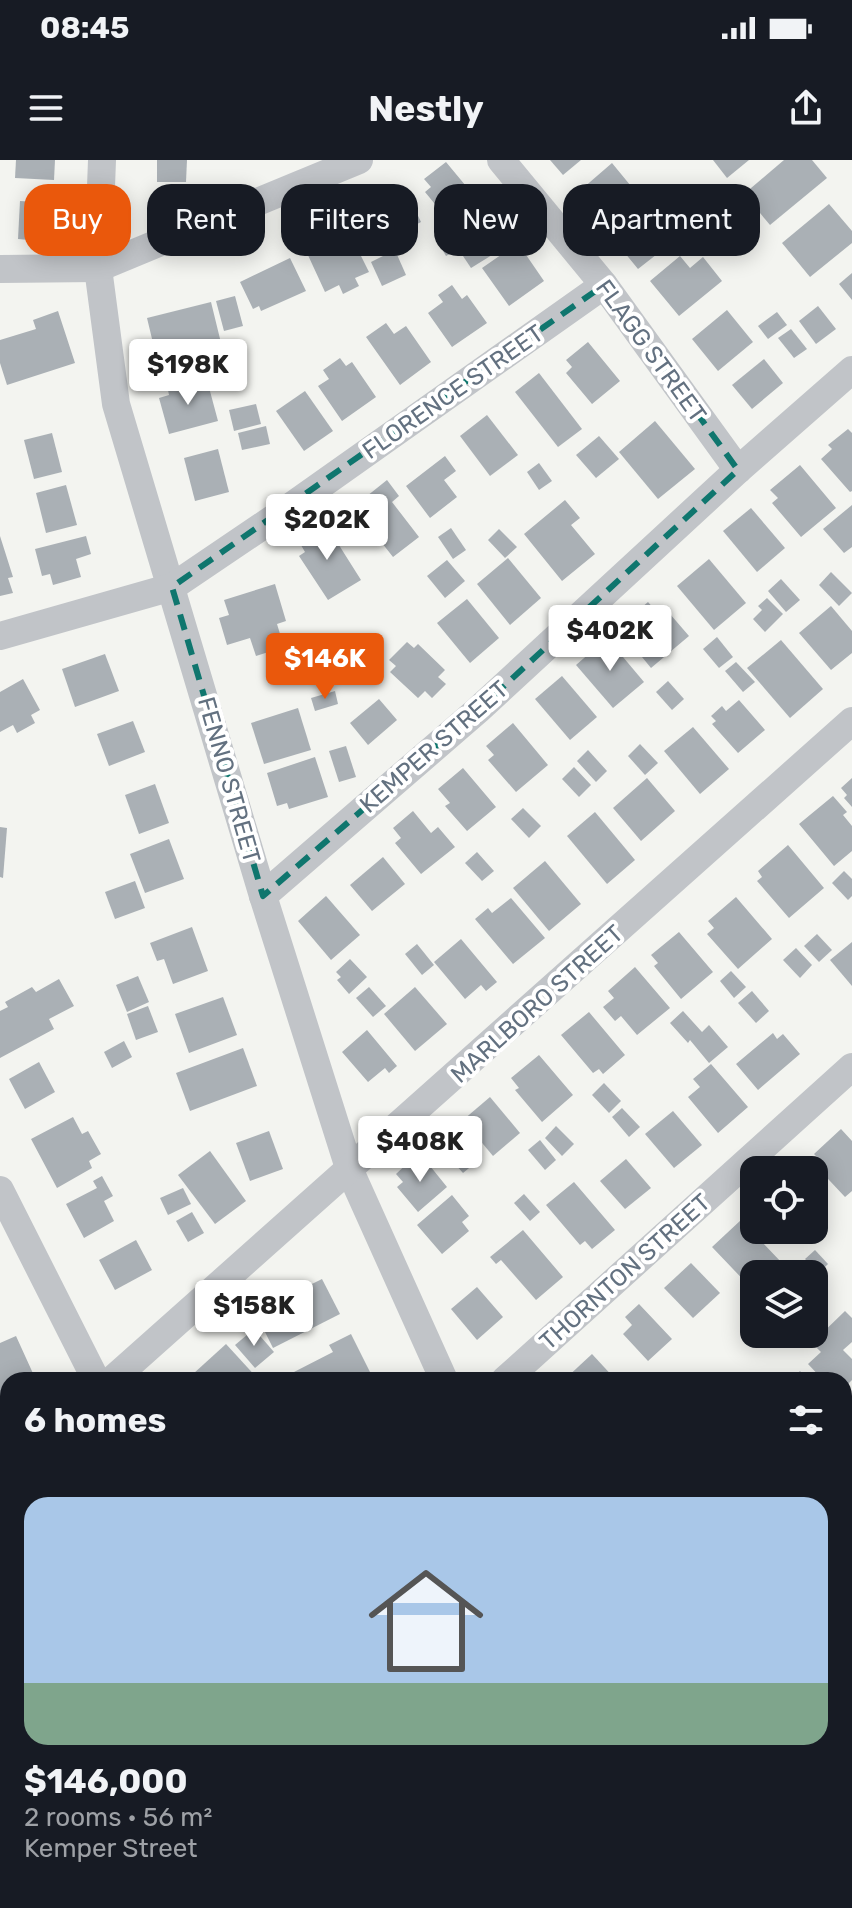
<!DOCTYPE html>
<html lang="en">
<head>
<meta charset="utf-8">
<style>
	:root { --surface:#171b24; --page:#20242c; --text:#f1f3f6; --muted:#9ea1a6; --accent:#ea580c }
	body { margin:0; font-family:Rubik,sans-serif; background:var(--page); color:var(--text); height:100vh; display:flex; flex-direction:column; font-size:30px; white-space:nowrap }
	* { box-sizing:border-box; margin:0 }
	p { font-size:26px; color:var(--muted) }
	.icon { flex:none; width:44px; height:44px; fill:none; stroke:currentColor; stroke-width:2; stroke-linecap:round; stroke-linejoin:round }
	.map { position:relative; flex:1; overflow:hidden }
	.panel { position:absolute; left:0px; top:1212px; width:852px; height:536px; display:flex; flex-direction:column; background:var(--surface); border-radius:24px 24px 0 0; box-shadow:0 4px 20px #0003 }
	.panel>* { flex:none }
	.top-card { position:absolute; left:24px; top:24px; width:804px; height:72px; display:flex; gap:16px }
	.fabs { position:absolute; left:740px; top:996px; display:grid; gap:16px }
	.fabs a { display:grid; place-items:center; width:88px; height:88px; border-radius:16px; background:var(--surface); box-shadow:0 4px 20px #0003; font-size:40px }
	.price { position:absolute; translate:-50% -68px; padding:0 18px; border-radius:8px; background:#fff; color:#222; font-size:26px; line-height:52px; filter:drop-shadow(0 2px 4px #0008) }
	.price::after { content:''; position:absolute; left:50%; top:48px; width:24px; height:18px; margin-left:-12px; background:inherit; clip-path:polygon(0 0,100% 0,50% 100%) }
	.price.current { background:var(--accent); color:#fff }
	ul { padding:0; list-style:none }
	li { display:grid; align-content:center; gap:16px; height:424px; padding:0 24px }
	li span { display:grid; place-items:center; height:248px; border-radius:24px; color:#555 }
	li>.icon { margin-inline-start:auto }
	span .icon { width:144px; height:144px; fill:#fffc; stroke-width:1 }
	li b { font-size:34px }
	h2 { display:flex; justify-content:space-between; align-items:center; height:96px; padding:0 24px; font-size:34px }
	.pill { padding:0 28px; border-radius:24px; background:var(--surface); box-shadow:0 4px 20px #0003; font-size:28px; line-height:72px }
	.pill.current { background:var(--accent); color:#fff }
	.status { display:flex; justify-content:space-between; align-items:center; height:56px; padding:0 40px; background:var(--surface); direction:ltr }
	.status svg { height:22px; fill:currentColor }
	header { display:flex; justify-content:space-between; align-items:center; height:104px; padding:0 24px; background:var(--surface); font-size:36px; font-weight:700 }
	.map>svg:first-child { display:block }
	.green { fill:#d4dbd1 }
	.building { fill:#aab0b5 }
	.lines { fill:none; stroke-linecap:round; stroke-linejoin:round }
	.minor { stroke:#c1c4c8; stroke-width:28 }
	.marked { fill:none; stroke:#0f766e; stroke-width:6; stroke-dasharray:16 10; stroke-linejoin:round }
	.labels { text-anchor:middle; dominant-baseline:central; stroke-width:8; stroke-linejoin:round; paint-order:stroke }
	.street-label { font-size:24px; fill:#637180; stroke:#fff }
</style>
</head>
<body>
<div class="status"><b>08:45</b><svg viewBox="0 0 49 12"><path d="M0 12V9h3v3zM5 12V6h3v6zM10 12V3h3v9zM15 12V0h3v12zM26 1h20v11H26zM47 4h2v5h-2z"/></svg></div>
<header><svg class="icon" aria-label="menu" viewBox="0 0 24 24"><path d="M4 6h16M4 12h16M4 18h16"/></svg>Nestly<svg class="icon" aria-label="share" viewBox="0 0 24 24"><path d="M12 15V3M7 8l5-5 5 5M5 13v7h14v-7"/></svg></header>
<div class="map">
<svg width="852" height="1748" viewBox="0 0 852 1748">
	<rect width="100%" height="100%" fill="#f3f4f0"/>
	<polygon class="green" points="0,1680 8,1696 8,1740 92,1740 96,1748 0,1748"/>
	<g class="building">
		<polygon points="16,0 55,0 54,20 15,18"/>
		<polygon points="157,0 187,0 186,22 157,22"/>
		<polygon points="550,0 581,0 563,15"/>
		<polygon points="713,0 749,0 727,18"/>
		<polygon points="784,0 812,0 827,18 770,65 744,34"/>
		<polygon points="446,2 480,43 453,66 425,32 431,27 424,19"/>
		<polygon points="612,3 635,31 607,54 601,46 591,54 575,35"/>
		<polygon points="406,31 421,62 396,75 394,70 372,81 359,54"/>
		<polygon points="730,34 745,54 726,69 711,49"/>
		<polygon points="20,41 53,43 51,82 18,79"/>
		<polygon points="829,44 852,71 852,83 810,117 782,83"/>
		<polygon points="637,54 645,63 654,55 675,80 638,109 611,76"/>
		<polygon points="325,68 329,76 347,68 369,112 355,118 359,126 343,134 339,125 325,132 301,80"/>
		<polygon points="444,69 457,90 446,96 434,75"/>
		<polygon points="479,73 492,95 471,108 457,87"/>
		<polygon points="522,89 544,121 509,146 482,108 508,90 511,96"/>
		<polygon points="395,90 406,115 382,126 371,102"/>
		<polygon points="680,96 690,108 703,97 722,121 679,156 650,121"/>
		<polygon points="290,98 306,131 261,151 259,146 253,149 240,122"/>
		<polygon points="852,113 852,140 839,124"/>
		<polygon points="452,125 462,139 467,135 487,163 452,187 428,153 443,142 438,135"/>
		<polygon points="235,136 243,166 224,171 216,141"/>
		<polygon points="211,142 222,187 177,197 179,204 159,208 147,158"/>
		<polygon points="818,146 836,169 816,184 799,161"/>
		<polygon points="727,150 753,182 718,211 692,179"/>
		<polygon points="58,151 75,203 7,225 0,203 0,180 36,169 33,160"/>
		<polygon points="777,152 787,165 768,179 758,166"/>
		<polygon points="386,163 394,174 406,166 431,202 400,225 366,177"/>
		<polygon points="791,169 807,189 794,198 778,178"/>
		<polygon points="588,182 620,221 592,244 566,213 572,207 566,200"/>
		<polygon points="340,198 346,206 352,202 376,237 342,261 318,226 329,219 323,210"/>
		<polygon points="764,199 783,223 752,249 732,225"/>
		<polygon points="539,213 582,269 558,287 515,232"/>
		<polygon points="207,220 218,261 169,274 159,238 169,235 168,230"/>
		<polygon points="305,231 333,271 304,291 276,251"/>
		<polygon points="256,244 261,264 234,271 229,250"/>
		<polygon points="487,255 518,295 490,316 460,276"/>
		<polygon points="655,261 695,309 658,339 619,292"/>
		<polygon points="266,266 270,284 242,290 238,273"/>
		<polygon points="848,269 852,273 852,331 850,332 821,299 832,289 828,285"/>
		<polygon points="52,273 62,312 34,319 24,280"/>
		<polygon points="599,276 619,299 596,318 576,295"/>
		<polygon points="218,289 229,332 195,341 184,298"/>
		<polygon points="445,296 456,311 444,320 457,337 430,358 406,326"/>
		<polygon points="539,303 552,321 539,330 527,312"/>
		<polygon points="800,305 836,348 801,377 772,343 778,338 770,330"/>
		<polygon points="387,320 399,336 392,342 419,377 393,397 360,355 373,345 367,336"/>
		<polygon points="66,325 77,365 46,373 36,333"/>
		<polygon points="565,340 580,358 571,365 595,394 562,421 524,374"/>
		<polygon points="852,345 852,387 844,393 823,369"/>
		<polygon points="751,348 785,388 757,412 723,371"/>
		<polygon points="325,363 361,420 328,440 299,396 305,392 298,380"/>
		<polygon points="451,368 466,390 453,399 438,377"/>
		<polygon points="499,369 517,387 505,398 488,380"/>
		<polygon points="0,376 13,417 8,418 13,433 0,436"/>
		<polygon points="86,376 91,394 76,399 81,417 53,425 50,414 42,416 35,389"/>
		<polygon points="508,398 541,438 510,465 477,424"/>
		<polygon points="709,399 746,443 714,470 677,426"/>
		<polygon points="447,400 465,421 445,438 427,416"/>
		<polygon points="831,412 852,433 839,446 819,425"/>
		<polygon points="781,419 800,440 786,452 768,431"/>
		<polygon points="275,424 286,461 277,464 284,487 256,496 250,478 227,485 219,458 229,455 224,440"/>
		<polygon points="767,438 783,454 765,472 753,459 762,450 758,446"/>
		<polygon points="467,439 499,478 470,503 437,463"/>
		<polygon points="648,442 663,459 670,454 689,476 651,508 633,486 638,482 622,464"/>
		<polygon points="831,446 852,471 852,493 831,510 799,473"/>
		<polygon points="717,477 733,497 719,508 703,489"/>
		<polygon points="607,478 644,522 613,548 576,505"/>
		<polygon points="781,480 823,529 790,558 747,508"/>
		<polygon points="407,482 414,488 418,484 445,510 438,517 446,524 432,538 425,531 418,538 390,512 396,506 389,500"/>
		<polygon points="105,494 119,531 75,547 62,509"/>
		<polygon points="736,502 755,522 743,532 725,511"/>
		<polygon points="562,516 597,557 570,580 535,539"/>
		<polygon points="23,519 40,550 31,555 35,563 17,573 13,565 0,572 0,532"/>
		<polygon points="668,521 684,539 672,550 656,532"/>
		<polygon points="335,531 338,544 315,551 311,538"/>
		<polygon points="379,539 397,560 368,585 350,563"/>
		<polygon points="739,540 765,570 738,593 712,564 716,561 711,556 722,546 726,551"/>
		<polygon points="298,548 311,590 264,604 251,563"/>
		<polygon points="133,561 145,592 109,606 97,574"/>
		<polygon points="513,563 548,605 516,632 488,600 494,595 486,586"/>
		<polygon points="693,567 729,609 700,634 664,591"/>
		<polygon points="640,584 658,603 645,615 628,596"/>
		<polygon points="346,586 356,617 339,622 329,591"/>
		<polygon points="588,590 607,611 596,622 577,601"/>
		<polygon points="315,597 328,637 289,649 287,643 277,646 267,613"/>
		<polygon points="574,607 591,625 579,637 562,619"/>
		<polygon points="463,608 496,647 467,671 445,646 450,643 438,629"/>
		<polygon points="647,618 675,651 641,681 613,648"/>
		<polygon points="852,618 852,647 844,638 847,635 841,628"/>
		<polygon points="155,624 169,663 139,674 125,635"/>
		<polygon points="833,636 847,652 843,655 852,666 852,691 834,706 799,664"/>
		<polygon points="523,648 541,666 529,678 511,659"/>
		<polygon points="413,651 431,673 438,667 455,687 421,714 395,683 401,678 393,668"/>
		<polygon points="595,652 635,700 607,724 567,676"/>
		<polygon points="0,667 7,668 3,718 0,717"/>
		<polygon points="169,679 184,719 145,733 130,694"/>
		<polygon points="788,685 824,728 789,758 757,721 762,717 758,711"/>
		<polygon points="477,692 494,711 482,721 465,703"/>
		<polygon points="383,697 405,724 372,751 350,725"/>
		<polygon points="545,701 581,744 549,771 513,728"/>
		<polygon points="844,711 852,719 852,736 848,740 832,723"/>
		<polygon points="135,721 145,748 115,759 105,732"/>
		<polygon points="326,736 360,775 331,800 298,761"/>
		<polygon points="736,737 772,779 738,809 707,774 714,768 708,761"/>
		<polygon points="511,738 545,778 513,804 475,759 488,748 492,753"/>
		<polygon points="192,767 208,811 173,824 164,799 157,801 150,783"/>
		<polygon points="679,772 713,812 681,839 654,806 658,803 651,795"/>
		<polygon points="817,774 832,790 819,802 804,786"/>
		<polygon points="461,779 497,822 486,831 481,825 465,839 434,802"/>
		<polygon points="852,782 852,826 830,800"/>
		<polygon points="417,784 434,805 422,815 405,794"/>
		<polygon points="796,788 812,805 800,818 783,800"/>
		<polygon points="350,799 367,817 349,834 337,820 341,817 336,812"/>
		<polygon points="635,807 670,848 637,875 621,856 615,861 603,847 614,838 608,831"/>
		<polygon points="731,811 746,827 734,838 720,821"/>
		<polygon points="138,816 149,842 127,852 116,825"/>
		<polygon points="59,819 74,846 49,859 54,869 0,898 0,851 8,847 5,842 32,827 36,832"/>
		<polygon points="369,827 386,846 373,857 356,838"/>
		<polygon points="415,827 447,864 415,891 384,854"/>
		<polygon points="752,831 769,851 756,863 738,843"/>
		<polygon points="223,837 237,875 189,893 175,854"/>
		<polygon points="148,846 158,872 136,880 127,854"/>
		<polygon points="683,851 702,872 709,865 728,887 709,903 690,880 688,883 670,863"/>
		<polygon points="589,852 625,895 603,914 599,909 593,913 561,875"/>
		<polygon points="367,870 397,906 389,913 385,908 368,922 342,892"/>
		<polygon points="773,873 777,879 783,874 800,894 758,930 736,904"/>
		<polygon points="124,881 132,897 112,908 104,892"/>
		<polygon points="243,888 257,926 190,951 176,913"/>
		<polygon points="539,895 573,935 542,962 515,930 519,928 511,918"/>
		<polygon points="39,902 55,932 25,949 9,919"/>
		<polygon points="711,904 748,947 718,973 688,937 700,927 693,919"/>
		<polygon points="604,923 621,941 609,953 592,935"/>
		<polygon points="490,937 520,973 493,996 463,960"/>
		<polygon points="622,948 640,967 629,977 612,957"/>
		<polygon points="673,951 702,985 674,1008 645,974"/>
		<polygon points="73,957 82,974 88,971 101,994 89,1001 92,1008 57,1028 31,979"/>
		<polygon points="556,966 574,984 562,996 545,978"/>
		<polygon points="841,969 852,981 852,1031 845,1037 814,1004 819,999 814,994"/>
		<polygon points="269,971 283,1009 250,1021 236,983"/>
		<polygon points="540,980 556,1000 545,1010 528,990"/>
		<polygon points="457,984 474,1004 463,1013 446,994"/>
		<polygon points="210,991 246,1041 215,1064 178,1015"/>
		<polygon points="413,998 420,1006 426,1001 447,1027 418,1052 397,1027 403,1022 396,1014"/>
		<polygon points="626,999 651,1028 625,1049 600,1021"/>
		<polygon points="102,1016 113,1036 104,1041 114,1061 84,1078 66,1044 97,1028 93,1021"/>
		<polygon points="574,1022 615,1070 592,1089 585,1081 580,1085 546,1045"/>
		<polygon points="183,1028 191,1044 168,1055 160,1038"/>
		<polygon points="524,1034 540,1052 530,1061 514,1043"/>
		<polygon points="452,1035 469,1056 462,1062 469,1071 442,1094 417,1065"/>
		<polygon points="192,1052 204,1073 188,1082 176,1061"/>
		<polygon points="741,1060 782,1103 771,1114 754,1114 754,1131 712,1087"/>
		<polygon points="523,1070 563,1117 536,1140 501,1100 496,1104 490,1097"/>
		<polygon points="136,1080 152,1110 115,1130 99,1100"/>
		<polygon points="815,1090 828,1104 819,1113 805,1099"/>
		<polygon points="691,1103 720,1133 693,1158 664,1128"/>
		<polygon points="322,1119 340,1154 273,1188 255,1152"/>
		<polygon points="477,1127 503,1157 477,1180 451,1149"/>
		<polygon points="639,1144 672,1179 648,1201 623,1174 632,1165 625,1157"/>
		<polygon points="845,1151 852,1158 852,1182 843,1190 852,1199 852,1220 844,1228 844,1220 823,1220 808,1204 821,1192 812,1183"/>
		<polygon points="254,1169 274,1192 255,1208 235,1185"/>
		<polygon points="351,1174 374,1220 298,1220 294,1212 333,1192 329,1185"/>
		<polygon points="16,1176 36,1220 8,1220 8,1236 0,1239 0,1183"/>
		<polygon points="226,1184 259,1220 198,1220 193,1214"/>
		<polygon points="592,1194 616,1220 564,1220"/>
		<polygon points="800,1211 808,1220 791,1220"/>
		<polygon points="8,1377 8,1396 0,1387"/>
		<polygon points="852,1386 852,1422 844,1415 844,1394"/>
		<polygon points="0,1413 8,1421 8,1471 0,1463"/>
		<polygon points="844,1448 852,1455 844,1464"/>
		<polygon points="852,1587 852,1633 844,1626 844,1596"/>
		<polygon points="265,1740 322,1740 325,1748 249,1748"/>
		<polygon points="519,1740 535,1740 544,1748 511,1748"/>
		<polygon points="587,1740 618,1740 604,1748 592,1748"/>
		<polygon points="750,1740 787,1740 792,1748 754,1748"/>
	</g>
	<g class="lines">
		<g class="minor">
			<polyline points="102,0 98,108 116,244 263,736 350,1011 444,1220"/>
			<polyline points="501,0 604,125 738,310"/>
			<polyline points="0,109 98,108 359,0"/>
			<polyline points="0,476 172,427 280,354 604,125"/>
			<polyline points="263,736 478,550 738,310 852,210"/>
			<polyline points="0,1030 96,1220"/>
			<polyline points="112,1220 852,561"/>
			<polyline points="505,1220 852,907"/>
			<polyline points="0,1320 8,1313"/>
			<polyline points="844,1321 852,1313"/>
			<polyline points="0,1608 8,1623"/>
			<polyline points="686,1740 690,1748"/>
			<polyline points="240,1748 248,1740"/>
			<polyline points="647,1748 655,1740"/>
			<polyline points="849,1748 852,1745"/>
		</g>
	</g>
	<path class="marked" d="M604 125 738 310 478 550 263 736 172 427Z"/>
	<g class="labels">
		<g class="street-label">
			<text transform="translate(651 191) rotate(54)">FLAGG STREET</text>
			<text transform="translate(453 232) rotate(-35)">FLORENCE STREET</text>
			<text transform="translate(434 587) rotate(-41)">KEMPER STREET</text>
			<text transform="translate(229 620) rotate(74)">FENNO STREET</text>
			<text transform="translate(537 844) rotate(-42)">MARLBORO STREET</text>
			<text transform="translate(625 1112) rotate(-42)">THORNTON STREET</text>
		</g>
	</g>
</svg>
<div class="fabs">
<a><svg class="icon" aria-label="locate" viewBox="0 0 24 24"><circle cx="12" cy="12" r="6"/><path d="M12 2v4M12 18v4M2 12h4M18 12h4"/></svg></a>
<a><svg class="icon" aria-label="layers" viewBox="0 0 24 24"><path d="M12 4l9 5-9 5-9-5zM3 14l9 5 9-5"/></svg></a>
</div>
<b class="price" style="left:188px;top:247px">$198K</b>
<b class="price" style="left:327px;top:402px">$202K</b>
<b class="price" style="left:610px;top:513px">$402K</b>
<b class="price current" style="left:325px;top:541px">$146K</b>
<b class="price" style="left:420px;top:1024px">$408K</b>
<b class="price" style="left:254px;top:1188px">$158K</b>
<div class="top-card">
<a class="pill current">Buy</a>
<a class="pill">Rent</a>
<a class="pill">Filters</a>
<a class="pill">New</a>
<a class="pill">Apartment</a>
</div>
<section class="panel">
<h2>6 homes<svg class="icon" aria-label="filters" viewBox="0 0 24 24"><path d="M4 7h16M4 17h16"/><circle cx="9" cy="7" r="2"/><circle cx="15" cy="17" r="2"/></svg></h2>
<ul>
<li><span style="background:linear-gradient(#a9c7e8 75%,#7fa58c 0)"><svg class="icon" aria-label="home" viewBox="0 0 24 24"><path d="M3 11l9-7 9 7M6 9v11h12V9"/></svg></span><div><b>$146,000</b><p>2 rooms · 56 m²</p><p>Kemper Street</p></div></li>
</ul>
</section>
</div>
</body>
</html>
